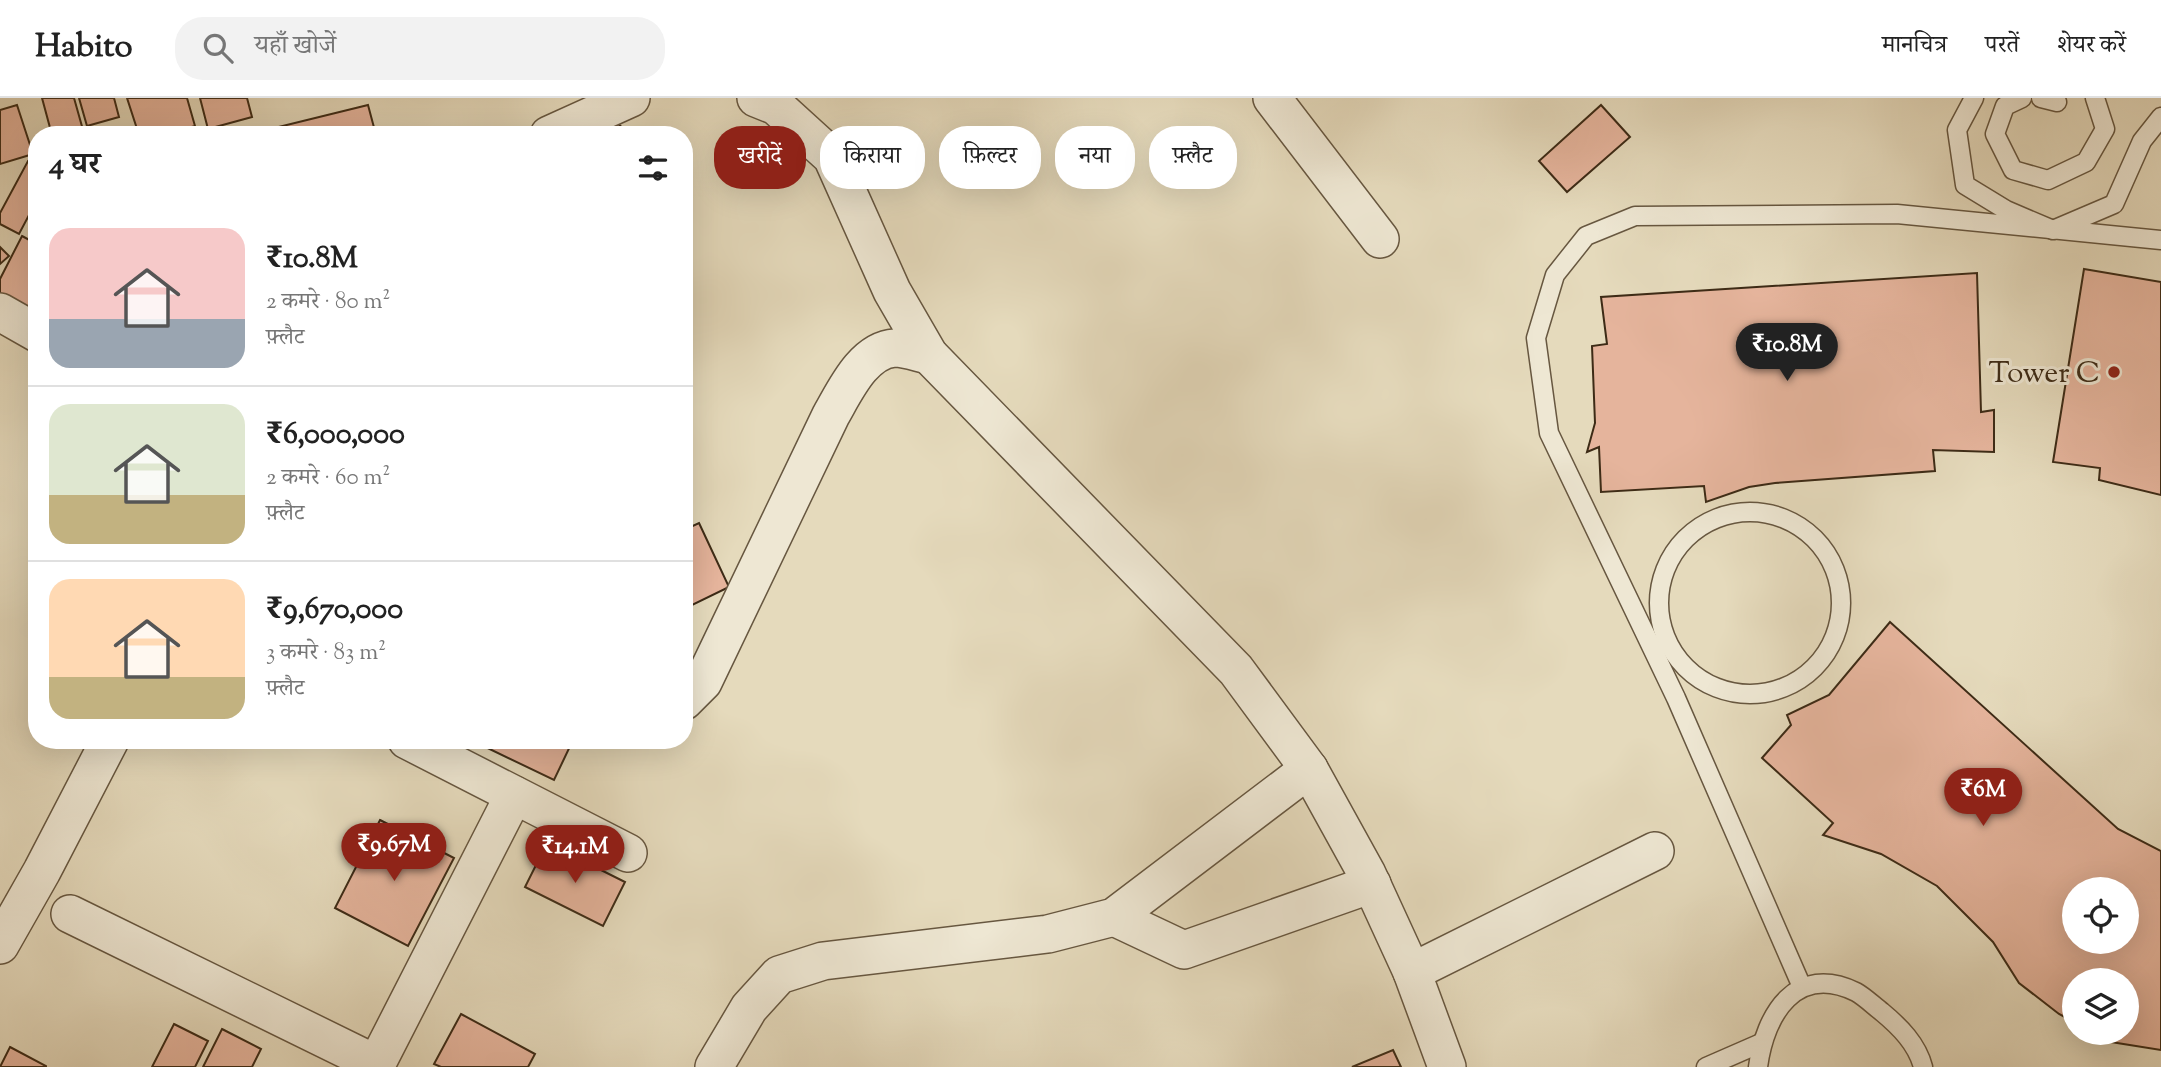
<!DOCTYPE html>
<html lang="hi">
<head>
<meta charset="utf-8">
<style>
	:root { --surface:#fff; --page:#f2f2f2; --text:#222; --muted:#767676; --line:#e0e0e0; --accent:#8f2418 }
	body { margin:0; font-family:"Sorts Mill Goudy","Noto Serif Devanagari",serif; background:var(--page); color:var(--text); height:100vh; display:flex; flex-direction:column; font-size:26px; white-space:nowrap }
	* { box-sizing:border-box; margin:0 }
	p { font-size:23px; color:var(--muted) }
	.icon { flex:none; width:38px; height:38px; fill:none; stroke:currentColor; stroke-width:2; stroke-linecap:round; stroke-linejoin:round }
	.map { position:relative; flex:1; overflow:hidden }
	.details { position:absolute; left:28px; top:28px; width:665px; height:623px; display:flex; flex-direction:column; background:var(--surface); border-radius:28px; box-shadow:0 7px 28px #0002 }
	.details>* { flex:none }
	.guide { position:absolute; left:714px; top:28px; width:665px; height:63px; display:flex; gap:14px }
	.tools { position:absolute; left:2062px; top:779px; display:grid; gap:14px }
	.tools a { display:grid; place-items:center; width:77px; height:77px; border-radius:50%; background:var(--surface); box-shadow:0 7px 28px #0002; font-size:35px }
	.price { position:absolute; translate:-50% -60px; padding:0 16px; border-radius:24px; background:var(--accent); color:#fff; font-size:23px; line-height:46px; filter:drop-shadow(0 2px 4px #0008) }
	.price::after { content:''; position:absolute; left:50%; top:42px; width:21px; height:16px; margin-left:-10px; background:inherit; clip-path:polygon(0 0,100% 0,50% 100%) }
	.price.on { background:#222; color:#fff }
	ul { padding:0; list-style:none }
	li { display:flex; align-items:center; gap:21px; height:175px; padding:0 21px }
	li+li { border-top:2px solid var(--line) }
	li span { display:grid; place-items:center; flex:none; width:196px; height:140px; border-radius:21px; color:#555 }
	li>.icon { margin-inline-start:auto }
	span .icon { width:84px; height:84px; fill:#fffc; stroke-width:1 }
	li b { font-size:30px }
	h2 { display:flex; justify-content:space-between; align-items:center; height:84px; padding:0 21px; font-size:30px }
	.chip { padding:0 24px; border-radius:28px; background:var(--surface); box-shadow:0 7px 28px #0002; font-size:24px; line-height:63px }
	.chip.on { background:var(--accent); color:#fff }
	header { display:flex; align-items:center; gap:42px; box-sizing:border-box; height:98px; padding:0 35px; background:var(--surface); border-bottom:2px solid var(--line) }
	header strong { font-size:33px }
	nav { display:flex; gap:38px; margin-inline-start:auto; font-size:24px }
	.search { width:490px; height:63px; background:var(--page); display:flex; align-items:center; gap:18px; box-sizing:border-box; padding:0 24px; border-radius:28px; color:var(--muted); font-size:26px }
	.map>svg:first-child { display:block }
</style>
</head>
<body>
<header>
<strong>Habito</strong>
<div class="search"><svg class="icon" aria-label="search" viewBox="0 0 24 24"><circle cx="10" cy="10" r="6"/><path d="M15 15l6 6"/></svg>यहाँ खोजें</div>
<nav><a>मानचित्र</a><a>परतें</a><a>शेयर करें</a></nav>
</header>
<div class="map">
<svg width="2161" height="969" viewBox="0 0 2161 969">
	<rect width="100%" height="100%" fill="#e5dabc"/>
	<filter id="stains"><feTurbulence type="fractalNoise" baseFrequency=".00286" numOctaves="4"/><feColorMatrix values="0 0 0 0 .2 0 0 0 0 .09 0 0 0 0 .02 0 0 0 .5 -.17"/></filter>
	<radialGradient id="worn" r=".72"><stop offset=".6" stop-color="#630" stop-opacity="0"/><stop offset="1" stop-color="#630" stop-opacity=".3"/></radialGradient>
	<g fill="#e5b49c" stroke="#3d2b16" stroke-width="2" fill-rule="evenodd">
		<polygon points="42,0 74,0 83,32 52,37"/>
		<polygon points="79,0 114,0 119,19 87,28"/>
		<polygon points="127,0 187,0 195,28 166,37 139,37"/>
		<polygon points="200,0 247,0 252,19 208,31"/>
		<polygon points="17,7 33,56 0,66 0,12"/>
		<polygon points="368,7 376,37 255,37 254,35"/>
		<polygon points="1601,7 1630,39 1567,94 1539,63"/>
		<polygon points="612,20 630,37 597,37"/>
		<polygon points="28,63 37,68 37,102 19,136 0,126 0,115"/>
		<polygon points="22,138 37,146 37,212 32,221 0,205 0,181"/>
		<polygon points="0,149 9,158 0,166"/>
		<polygon points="2084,171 2161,184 2161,397 2099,382 2100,370 2053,364"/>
		<polygon points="1977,175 1981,314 1994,312 1994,354 1933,352 1935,373 1775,385 1749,389 1706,404 1704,388 1601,394 1599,349 1587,354 1595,325 1592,248 1607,246 1601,199"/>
		<polygon points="699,425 729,489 686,510 684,432"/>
		<path d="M 1890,524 L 2118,731 L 2161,753 L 2161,952 L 2111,944 L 2093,934 L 2126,934 L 2126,882 L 2074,882 L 2074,924 L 2059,916 L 2019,885 L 1993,844 L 1937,788 L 1881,756 L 1823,737 L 1833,725 L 1762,660 L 1791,627 L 1787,617 L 1829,597 ZM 2074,791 L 2126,791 L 2126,844 L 2074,844 Z"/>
		<polygon points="471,642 573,642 554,682"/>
		<polygon points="380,722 454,760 408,848 335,810"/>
		<polygon points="547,745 625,784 603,828 525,789"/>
		<polygon points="461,916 535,956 528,969 441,969 434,966"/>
		<polygon points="174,926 208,943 195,969 152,969"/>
		<polygon points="222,931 261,951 252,969 203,969"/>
		<polygon points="10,949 46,968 46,969 0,969"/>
		<polygon points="1393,952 1401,969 1352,969"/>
	</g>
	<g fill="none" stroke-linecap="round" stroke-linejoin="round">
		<defs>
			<g id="lane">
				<polyline points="1974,0 1957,32 1965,87 2006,112 2053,132 2114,106 2142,43 2161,19"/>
				<polyline points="2022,0 2005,8 1995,36 2013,72 2048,82 2086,64 2105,31 2095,0"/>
				<polyline points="2041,0 2057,4"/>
				<circle cx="1750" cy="505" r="91"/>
				<polyline points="1802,889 1676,600 1549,335 1536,240 1555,177 1586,138 1635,118 1897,116 2161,142"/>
				<polyline points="1706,969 1761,945"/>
				<path d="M 1758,969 C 1765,916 1796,865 1856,894 C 1865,899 1874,908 1882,914 C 1900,929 1917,946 1923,969"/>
			</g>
			<g id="street">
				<polyline points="756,0 776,8 832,59 892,193 929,257 1236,572 1309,671 1367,776 1412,874"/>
				<polyline points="1272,0 1380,141"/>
				<polyline points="549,37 631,0"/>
				<polyline points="0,214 37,235"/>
				<path d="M 684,603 L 703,584 L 831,317 C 845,293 863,252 895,250 C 905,250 919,255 929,257"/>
				<polyline points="407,642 628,755"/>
				<polyline points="70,816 376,966"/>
				<polyline points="1114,819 1184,852 1372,786"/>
				<polyline points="0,847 42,773 110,642"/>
				<polyline points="375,969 514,697"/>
				<polyline points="714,969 749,910 779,877 823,863 1048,836 1114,819 1309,671"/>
				<polyline points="1447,969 1412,874 1655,753"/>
			</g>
		</defs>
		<use href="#lane" stroke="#675740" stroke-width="21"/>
		<use href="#street" stroke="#675740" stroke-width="40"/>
		<use href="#lane" stroke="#eee7d3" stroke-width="18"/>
		<use href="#street" stroke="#eee7d3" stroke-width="37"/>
	</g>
	<circle fill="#8f2418" stroke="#eee7d3" stroke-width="2.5" cx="2114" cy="274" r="7"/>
	<g text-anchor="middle" stroke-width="6" stroke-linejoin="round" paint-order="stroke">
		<g font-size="30" fill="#3d2b16" stroke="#eee7d3" text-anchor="end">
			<text x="2100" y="284">Tower C</text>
		</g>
	</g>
	<rect width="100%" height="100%" filter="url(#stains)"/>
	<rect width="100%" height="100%" fill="url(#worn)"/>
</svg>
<div class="tools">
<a><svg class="icon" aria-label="locate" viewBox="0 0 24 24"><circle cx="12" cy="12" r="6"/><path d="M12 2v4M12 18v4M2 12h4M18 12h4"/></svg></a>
<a><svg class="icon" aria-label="layers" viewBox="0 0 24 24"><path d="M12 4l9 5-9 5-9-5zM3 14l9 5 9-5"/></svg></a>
</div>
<b class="price on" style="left:1787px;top:285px">₹10.8M</b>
<b class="price" style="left:1983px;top:730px">₹6M</b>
<b class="price" style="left:394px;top:785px">₹9.67M</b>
<b class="price" style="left:575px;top:787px">₹14.1M</b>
<div class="guide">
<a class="chip on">खरीदें</a>
<a class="chip">किराया</a>
<a class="chip">फ़िल्टर</a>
<a class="chip">नया</a>
<a class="chip">फ़्लैट</a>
</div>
<section class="details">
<h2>4 घर<svg class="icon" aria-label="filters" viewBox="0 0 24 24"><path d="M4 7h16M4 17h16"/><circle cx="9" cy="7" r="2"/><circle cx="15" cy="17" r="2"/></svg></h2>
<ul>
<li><span style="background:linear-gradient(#f6c9c9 65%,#9aa5b1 0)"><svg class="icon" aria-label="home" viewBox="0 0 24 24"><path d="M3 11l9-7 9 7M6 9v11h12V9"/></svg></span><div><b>₹10.8M</b><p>2 कमरे · 80 m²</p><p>फ़्लैट</p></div></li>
<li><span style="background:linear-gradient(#dfe7d0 65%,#c2b280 0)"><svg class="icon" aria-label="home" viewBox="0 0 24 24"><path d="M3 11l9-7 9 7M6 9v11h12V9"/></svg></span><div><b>₹6,000,000</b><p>2 कमरे · 60 m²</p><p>फ़्लैट</p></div></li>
<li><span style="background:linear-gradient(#ffd9b3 70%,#c2b280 0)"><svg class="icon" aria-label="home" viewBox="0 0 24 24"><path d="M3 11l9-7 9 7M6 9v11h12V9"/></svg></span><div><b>₹9,670,000</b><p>3 कमरे · 83 m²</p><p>फ़्लैट</p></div></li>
</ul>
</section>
</div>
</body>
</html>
